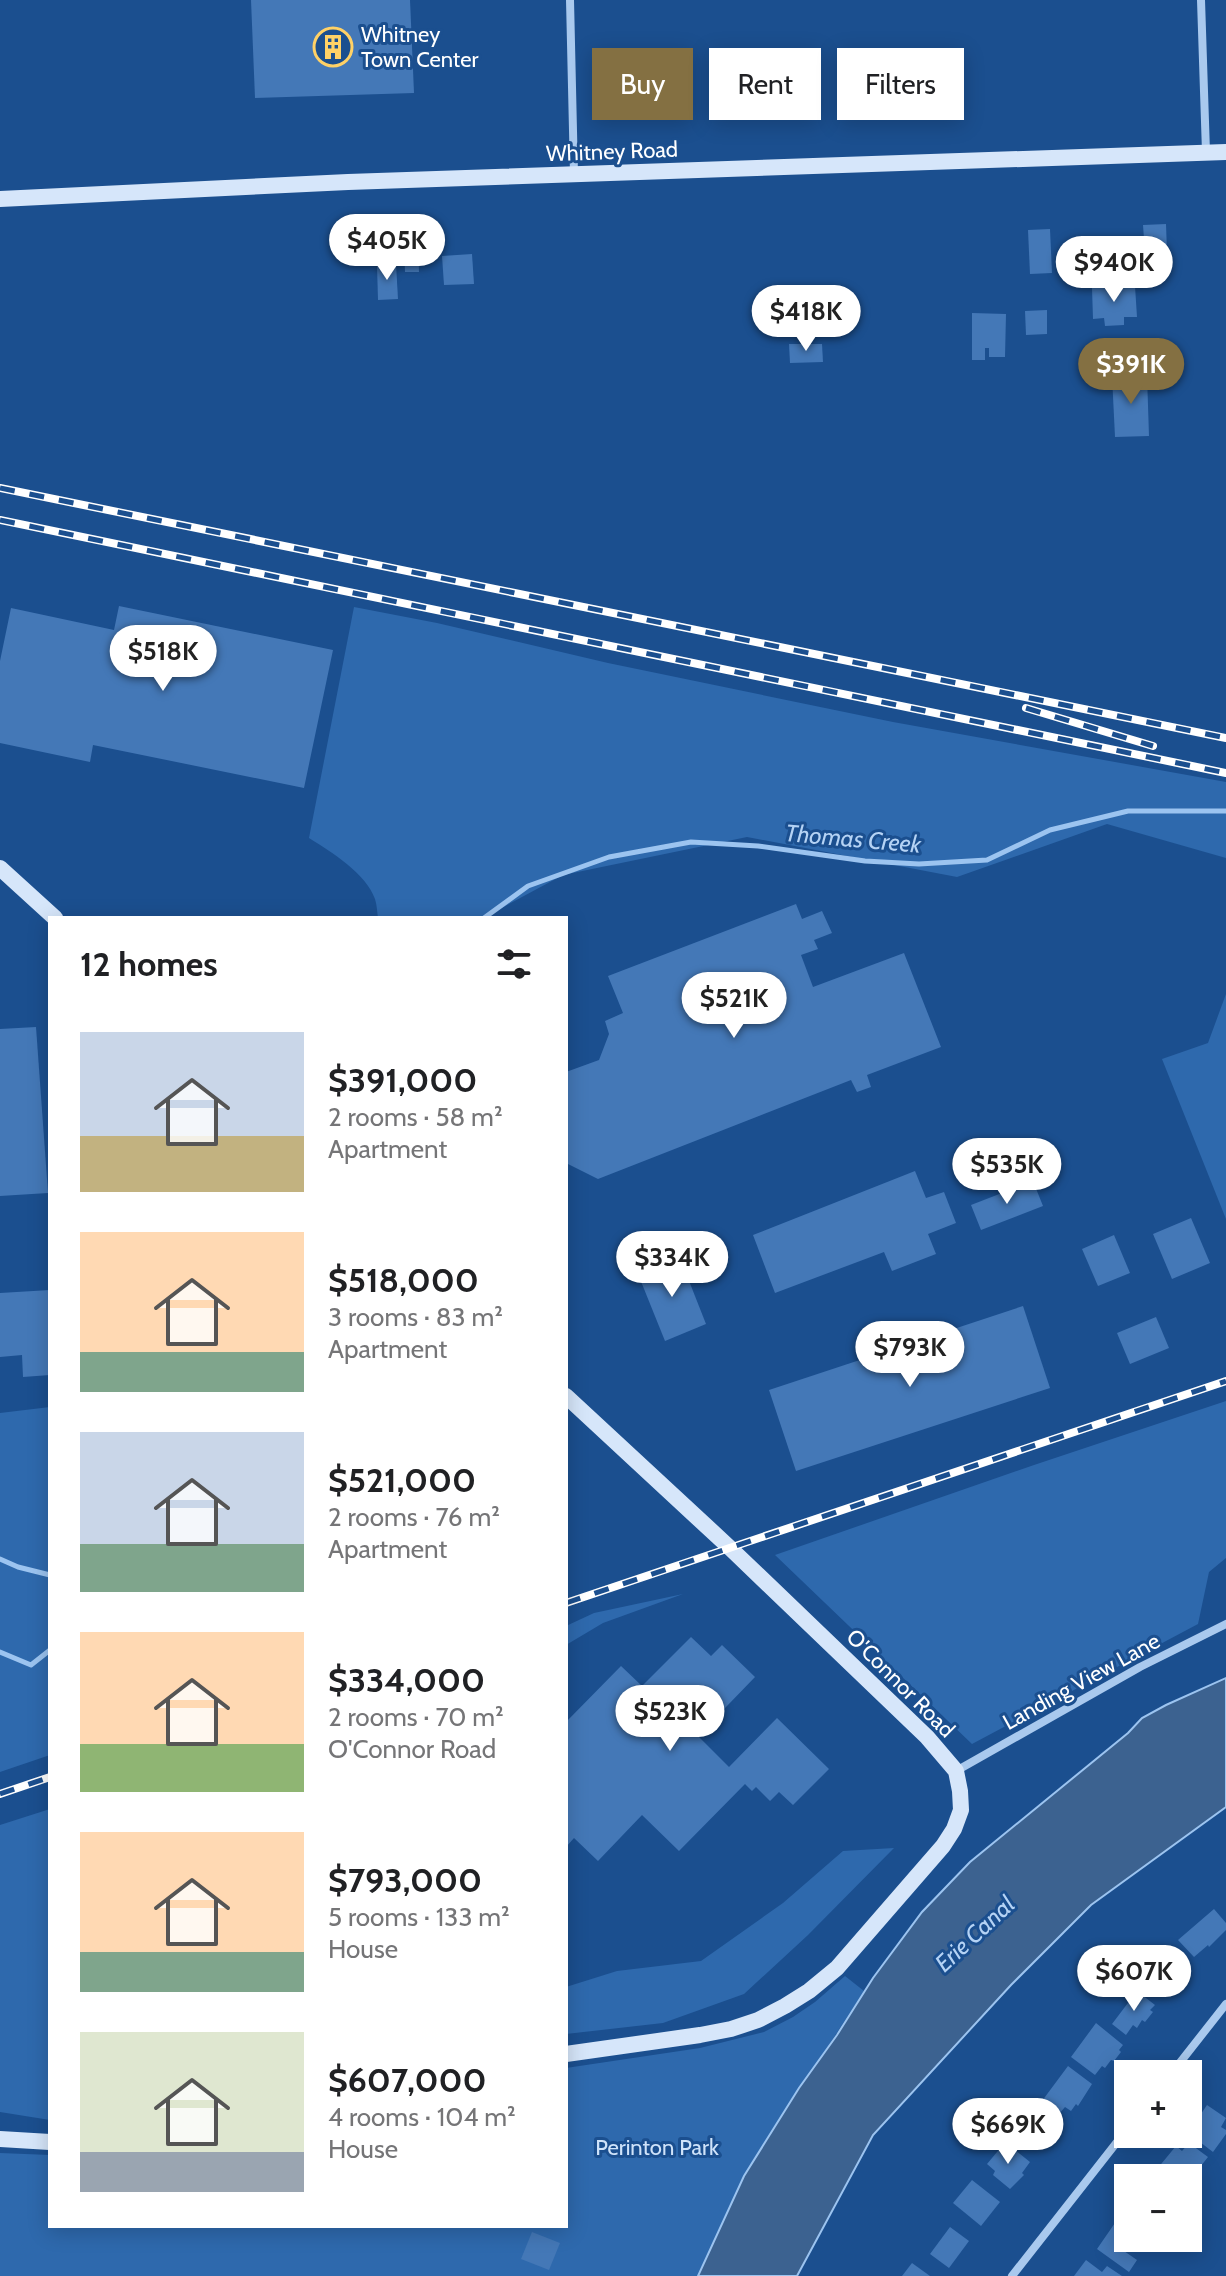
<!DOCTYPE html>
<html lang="en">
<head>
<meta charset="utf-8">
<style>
	:root { --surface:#fff; --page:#f6f6f6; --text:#202124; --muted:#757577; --accent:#847042 }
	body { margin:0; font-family:Cabin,sans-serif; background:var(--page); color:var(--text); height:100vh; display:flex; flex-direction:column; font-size:30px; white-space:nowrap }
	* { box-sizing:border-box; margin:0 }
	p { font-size:26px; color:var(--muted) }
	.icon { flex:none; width:44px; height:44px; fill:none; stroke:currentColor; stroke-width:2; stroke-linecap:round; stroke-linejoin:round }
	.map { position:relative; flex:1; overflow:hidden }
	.side { position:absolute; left:48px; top:916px; width:520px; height:1312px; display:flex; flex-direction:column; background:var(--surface); border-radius:0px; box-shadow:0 4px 20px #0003 }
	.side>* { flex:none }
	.banner { position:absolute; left:592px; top:48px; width:514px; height:72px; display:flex; gap:16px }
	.controls { position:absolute; left:1114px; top:2060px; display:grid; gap:16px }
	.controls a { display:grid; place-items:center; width:88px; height:88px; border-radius:0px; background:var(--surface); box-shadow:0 4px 20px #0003; font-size:40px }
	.price { position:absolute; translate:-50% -68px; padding:0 18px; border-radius:28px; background:#fff; color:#222; font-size:26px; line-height:52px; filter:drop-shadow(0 2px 4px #0008) }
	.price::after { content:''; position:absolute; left:50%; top:48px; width:24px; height:18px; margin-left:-12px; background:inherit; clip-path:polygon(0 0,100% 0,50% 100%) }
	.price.selected { background:var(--accent); color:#fff }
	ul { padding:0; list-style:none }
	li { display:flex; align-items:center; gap:24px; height:200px; padding:0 32px }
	li span { display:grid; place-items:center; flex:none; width:224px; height:160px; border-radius:0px; color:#555 }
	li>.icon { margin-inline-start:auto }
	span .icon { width:96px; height:96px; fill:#fffc; stroke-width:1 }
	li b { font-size:34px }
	h2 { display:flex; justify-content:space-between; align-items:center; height:96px; padding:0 32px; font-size:34px }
	.chip { padding:0 28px; border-radius:0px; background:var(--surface); box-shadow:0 4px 20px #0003; font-size:28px; line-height:72px }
	.chip.selected { background:var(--accent); color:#fff }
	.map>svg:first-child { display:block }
</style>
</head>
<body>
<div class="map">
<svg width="1226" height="2276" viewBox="0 0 1226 2276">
	<rect width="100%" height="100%" fill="#1b4f8f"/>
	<g fill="#2e69ad">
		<path d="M 354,607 L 437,623 L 608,663 L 893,722 L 1226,782 L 1226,858 L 1107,824 L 957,877 L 747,837 L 563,875 L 483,918 L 378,918 C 377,912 377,905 375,899 C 366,873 331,852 309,838 Z"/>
		<polygon points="1226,994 1226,1219 1162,1059 1208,1043"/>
		<polygon points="1226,1401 1226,1558 1209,1572 1198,1624 972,1744 775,1555 1034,1465"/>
		<polygon points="50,1407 50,1755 0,1772 0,1413"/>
		<polygon points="683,1594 603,1623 566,1645 566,1626 594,1613"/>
		<polygon points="50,1809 50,2120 0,2112 0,1825"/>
		<polygon points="894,1848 808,1935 744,1994 663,2023 566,2034 566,1987 617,1971 701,1961 783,1903 843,1851"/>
		<polygon points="845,1976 864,1991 744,2176 698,2276 0,2276 0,2153 50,2155 50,2226 566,2226 566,2068 700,2048 764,2032 793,2017 815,2002"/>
	</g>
	<polygon fill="#3c6290" stroke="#9cc4f0" stroke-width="2" points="1226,1678 1226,1807 1091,1905 1011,1985 873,2135 797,2276 698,2276 744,2176 799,2088 837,2035 873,1978 922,1912 970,1862 1128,1733 1142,1718 1166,1705"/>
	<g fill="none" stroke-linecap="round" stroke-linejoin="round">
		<g stroke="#9cc4f0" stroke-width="5">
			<polyline points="484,918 528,886 609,857 691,842 758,846 865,861 919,864 987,860 1050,830 1128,811 1226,811"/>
			<polyline points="0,1559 18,1567 50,1575"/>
			<polyline points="0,1652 31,1665 50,1650"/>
		</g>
	</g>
	<g fill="#4478b7">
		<polygon points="251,0 410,0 414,93 255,98"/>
		<polygon points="1166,224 1167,252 1164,252 1164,260 1150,261 1149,253 1145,253 1143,225"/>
		<rect x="380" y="228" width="7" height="29"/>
		<polygon points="1050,229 1052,273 1030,274 1028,230"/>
		<polygon points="404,242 418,242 419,272 405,272"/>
		<polygon points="472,254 474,284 444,285 442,256"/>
		<polygon points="396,264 398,299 378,300 377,265"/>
		<polygon points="1135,286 1137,317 1124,317 1124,325 1105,326 1104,318 1093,319 1092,288"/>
		<polygon points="1047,310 1047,334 1026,335 1025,311"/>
		<polygon points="972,313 1006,314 1005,357 989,357 989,348 985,348 985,360 972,360"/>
		<polygon points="789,344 822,344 823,362 790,363"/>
		<polygon points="1147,375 1149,436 1115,437 1112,376"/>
		<polygon points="119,606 333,650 304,788 93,745 90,762 0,743 0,661 11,608 114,630"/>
		<polygon points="796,904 802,919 822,911 832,933 814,940 818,949 801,955 813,987 904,953 941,1047 867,1075 871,1087 857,1092 851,1080 598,1179 566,1163 566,1072 599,1060 609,1034 605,1021 623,1013 608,976"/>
		<polygon points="36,1027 48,1193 0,1196 0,1029"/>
		<polygon points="915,1171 926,1198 944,1192 956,1223 928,1234 936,1254 892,1271 884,1252 775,1293 753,1235"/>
		<polygon points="1033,1181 1043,1206 981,1230 971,1205"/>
		<polygon points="1191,1218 1210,1263 1172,1279 1153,1234"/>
		<polygon points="1114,1235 1130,1273 1098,1286 1082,1249"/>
		<polygon points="680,1258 706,1324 665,1341 638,1274"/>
		<polygon points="50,1290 50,1375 23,1377 22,1355 0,1357 0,1293"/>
		<polygon points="1023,1306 1050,1388 796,1471 769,1390"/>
		<polygon points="1156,1317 1169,1348 1130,1364 1117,1333"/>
		<polygon points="691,1637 711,1656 722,1645 755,1677 698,1736 729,1767 777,1718 829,1769 793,1805 779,1792 770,1801 756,1787 752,1791 745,1784 679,1851 642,1815 598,1861 574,1838 566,1847 566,1722 621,1666 642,1686"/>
		<polygon points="1214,1909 1226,1923 1226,1930 1209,1947 1208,1945 1194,1957 1178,1940"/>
		<polygon points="1158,1950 1165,1955 1167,1953 1185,1965 1161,1997 1141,1983 1151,1970 1145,1965"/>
		<polygon points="1137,1991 1155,2005 1150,2010 1153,2012 1145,2022 1142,2020 1137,2028 1133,2025 1126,2035 1112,2024"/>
		<polygon points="1096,2023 1123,2045 1119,2050 1121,2052 1114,2061 1111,2060 1105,2068 1102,2066 1095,2075 1071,2057"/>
		<polygon points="1068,2066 1092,2084 1078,2106 1076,2104 1071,2111 1065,2107 1059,2114 1042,2101"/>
		<polygon points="1207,2105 1226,2118 1221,2127 1226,2130 1226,2134 1213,2152 1188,2133"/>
		<polygon points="1044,2110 1062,2123 1052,2140 1050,2138 1043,2146 1026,2133"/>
		<polygon points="1189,2143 1208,2157 1188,2182 1188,2178 1168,2178 1157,2169 1176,2146 1182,2151"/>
		<polygon points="1002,2146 1011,2153 1014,2149 1030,2162 1022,2173 1024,2175 1010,2189 993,2175 995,2171 987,2164"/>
		<polygon points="972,2180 1000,2202 981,2226 953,2203"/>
		<polygon points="1117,2220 1128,2228 1128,2238 1156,2239 1148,2249 1133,2239 1124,2251 1137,2260 1129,2272 1097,2249"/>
		<polygon points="950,2227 969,2241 949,2268 930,2254"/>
		<polygon points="532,2232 560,2243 549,2270 521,2259"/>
		<polygon points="1086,2260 1102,2272 1107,2266 1122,2276 1074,2276"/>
		<polygon points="912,2263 930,2276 902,2276"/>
	</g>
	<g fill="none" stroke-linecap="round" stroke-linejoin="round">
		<g stroke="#a9c9ee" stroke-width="8">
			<polyline points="570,0 574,174"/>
			<polyline points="1201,0 1206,152"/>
			<polyline points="956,1771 1140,1667 1226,1624"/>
			<polyline points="1171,2074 1226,2004"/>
			<polyline points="1012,2276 1128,2128"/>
		</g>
		<g stroke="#d6e6fa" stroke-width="16">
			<polyline points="0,199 348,182 1226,152"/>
			<polyline points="0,868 55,918"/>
			<polyline points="566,1396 730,1548 927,1737 956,1771 960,1791 961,1810 954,1829 943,1846 837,1968 809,1991 785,2006 758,2020 731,2029 700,2035 566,2054"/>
			<polyline points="0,2139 50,2142"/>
		</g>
		<defs>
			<g id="rail">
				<polyline points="0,488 1226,738"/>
				<polyline points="0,520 1226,773"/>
				<polyline points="1026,708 1153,746"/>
				<polyline points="566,1603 1226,1381"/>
				<polyline points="0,1794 50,1777"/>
			</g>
		</defs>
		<use href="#rail" stroke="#fff" stroke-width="8"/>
		<use href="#rail" stroke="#1b4f8f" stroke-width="5" stroke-dasharray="15" stroke-linecap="butt"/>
	</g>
	<defs>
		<symbol id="building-ring" viewBox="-11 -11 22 22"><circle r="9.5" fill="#1b4f8f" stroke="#ffd166" stroke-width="1.5"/><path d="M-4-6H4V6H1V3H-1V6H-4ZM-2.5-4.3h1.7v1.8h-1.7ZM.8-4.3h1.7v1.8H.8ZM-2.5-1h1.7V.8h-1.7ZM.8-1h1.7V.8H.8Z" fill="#ffd166"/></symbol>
	</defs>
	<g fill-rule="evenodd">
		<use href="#building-ring" x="311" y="25" width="44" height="44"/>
	</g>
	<g text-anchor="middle" stroke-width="6" stroke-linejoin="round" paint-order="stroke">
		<g font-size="22" fill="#fff" stroke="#1b4f8f" text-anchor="start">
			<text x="361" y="42">Whitney<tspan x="361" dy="25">Town Center</tspan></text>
		</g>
		<g font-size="22" fill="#fff" stroke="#1b4f8f">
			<text transform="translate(612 151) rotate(-2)" y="8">Whitney Road</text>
			<text transform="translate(1081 1681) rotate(-29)" y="8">Landing View Lane</text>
			<text transform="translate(901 1683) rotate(45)" y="8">O'Connor Road</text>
		</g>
		<g font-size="22" fill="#cfe3fa" stroke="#1b4f8f">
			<text x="657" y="2155">Perinton Park</text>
		</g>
		<g font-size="24" font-style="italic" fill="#b5d3f5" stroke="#1b4f8f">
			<text transform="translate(853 839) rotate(5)" y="8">Thomas Creek</text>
			<text transform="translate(975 1934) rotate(-43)" y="8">Erie Canal</text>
		</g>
	</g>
</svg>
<div class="controls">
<a>+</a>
<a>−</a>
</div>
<b class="price" style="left:387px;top:282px">$405K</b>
<b class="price" style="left:1114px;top:304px">$940K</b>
<b class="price" style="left:806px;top:353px">$418K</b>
<b class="price selected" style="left:1131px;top:406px">$391K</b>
<b class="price" style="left:163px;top:693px">$518K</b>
<b class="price" style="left:734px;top:1040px">$521K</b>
<b class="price" style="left:1007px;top:1206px">$535K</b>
<b class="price" style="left:672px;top:1299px">$334K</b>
<b class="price" style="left:910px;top:1389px">$793K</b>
<b class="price" style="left:670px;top:1753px">$523K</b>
<b class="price" style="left:1134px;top:2013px">$607K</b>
<b class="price" style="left:1008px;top:2166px">$669K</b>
<div class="banner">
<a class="chip selected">Buy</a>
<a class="chip">Rent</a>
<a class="chip">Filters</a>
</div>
<section class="side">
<h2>12 homes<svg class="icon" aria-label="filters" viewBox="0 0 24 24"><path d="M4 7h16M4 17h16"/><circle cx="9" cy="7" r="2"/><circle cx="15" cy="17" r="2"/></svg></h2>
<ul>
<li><span style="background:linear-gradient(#c9d6e8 65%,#c2b280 0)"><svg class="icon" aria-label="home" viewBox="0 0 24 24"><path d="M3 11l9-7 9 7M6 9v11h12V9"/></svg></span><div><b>$391,000</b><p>2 rooms · 58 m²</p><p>Apartment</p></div></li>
<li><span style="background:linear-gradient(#ffd9b3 75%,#7fa58c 0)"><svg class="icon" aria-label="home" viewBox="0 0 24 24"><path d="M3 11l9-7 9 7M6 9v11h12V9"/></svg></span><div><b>$518,000</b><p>3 rooms · 83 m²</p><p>Apartment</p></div></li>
<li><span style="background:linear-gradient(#c9d6e8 70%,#7fa58c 0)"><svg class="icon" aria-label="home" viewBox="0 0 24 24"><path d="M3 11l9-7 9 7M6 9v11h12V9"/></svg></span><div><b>$521,000</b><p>2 rooms · 76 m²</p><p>Apartment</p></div></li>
<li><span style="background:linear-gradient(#ffd9b3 70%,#8fb573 0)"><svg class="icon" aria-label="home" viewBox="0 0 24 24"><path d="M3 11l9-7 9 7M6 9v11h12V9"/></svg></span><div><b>$334,000</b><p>2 rooms · 70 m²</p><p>O'Connor Road</p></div></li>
<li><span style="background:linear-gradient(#ffd9b3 75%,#7fa58c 0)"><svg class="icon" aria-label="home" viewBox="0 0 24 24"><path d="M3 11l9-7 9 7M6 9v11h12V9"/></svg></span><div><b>$793,000</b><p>5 rooms · 133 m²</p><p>House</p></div></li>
<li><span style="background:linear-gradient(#dfe7d0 75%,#9aa5b1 0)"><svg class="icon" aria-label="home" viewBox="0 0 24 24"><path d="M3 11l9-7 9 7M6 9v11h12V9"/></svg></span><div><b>$607,000</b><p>4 rooms · 104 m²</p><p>House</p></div></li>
</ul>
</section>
</div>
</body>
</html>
